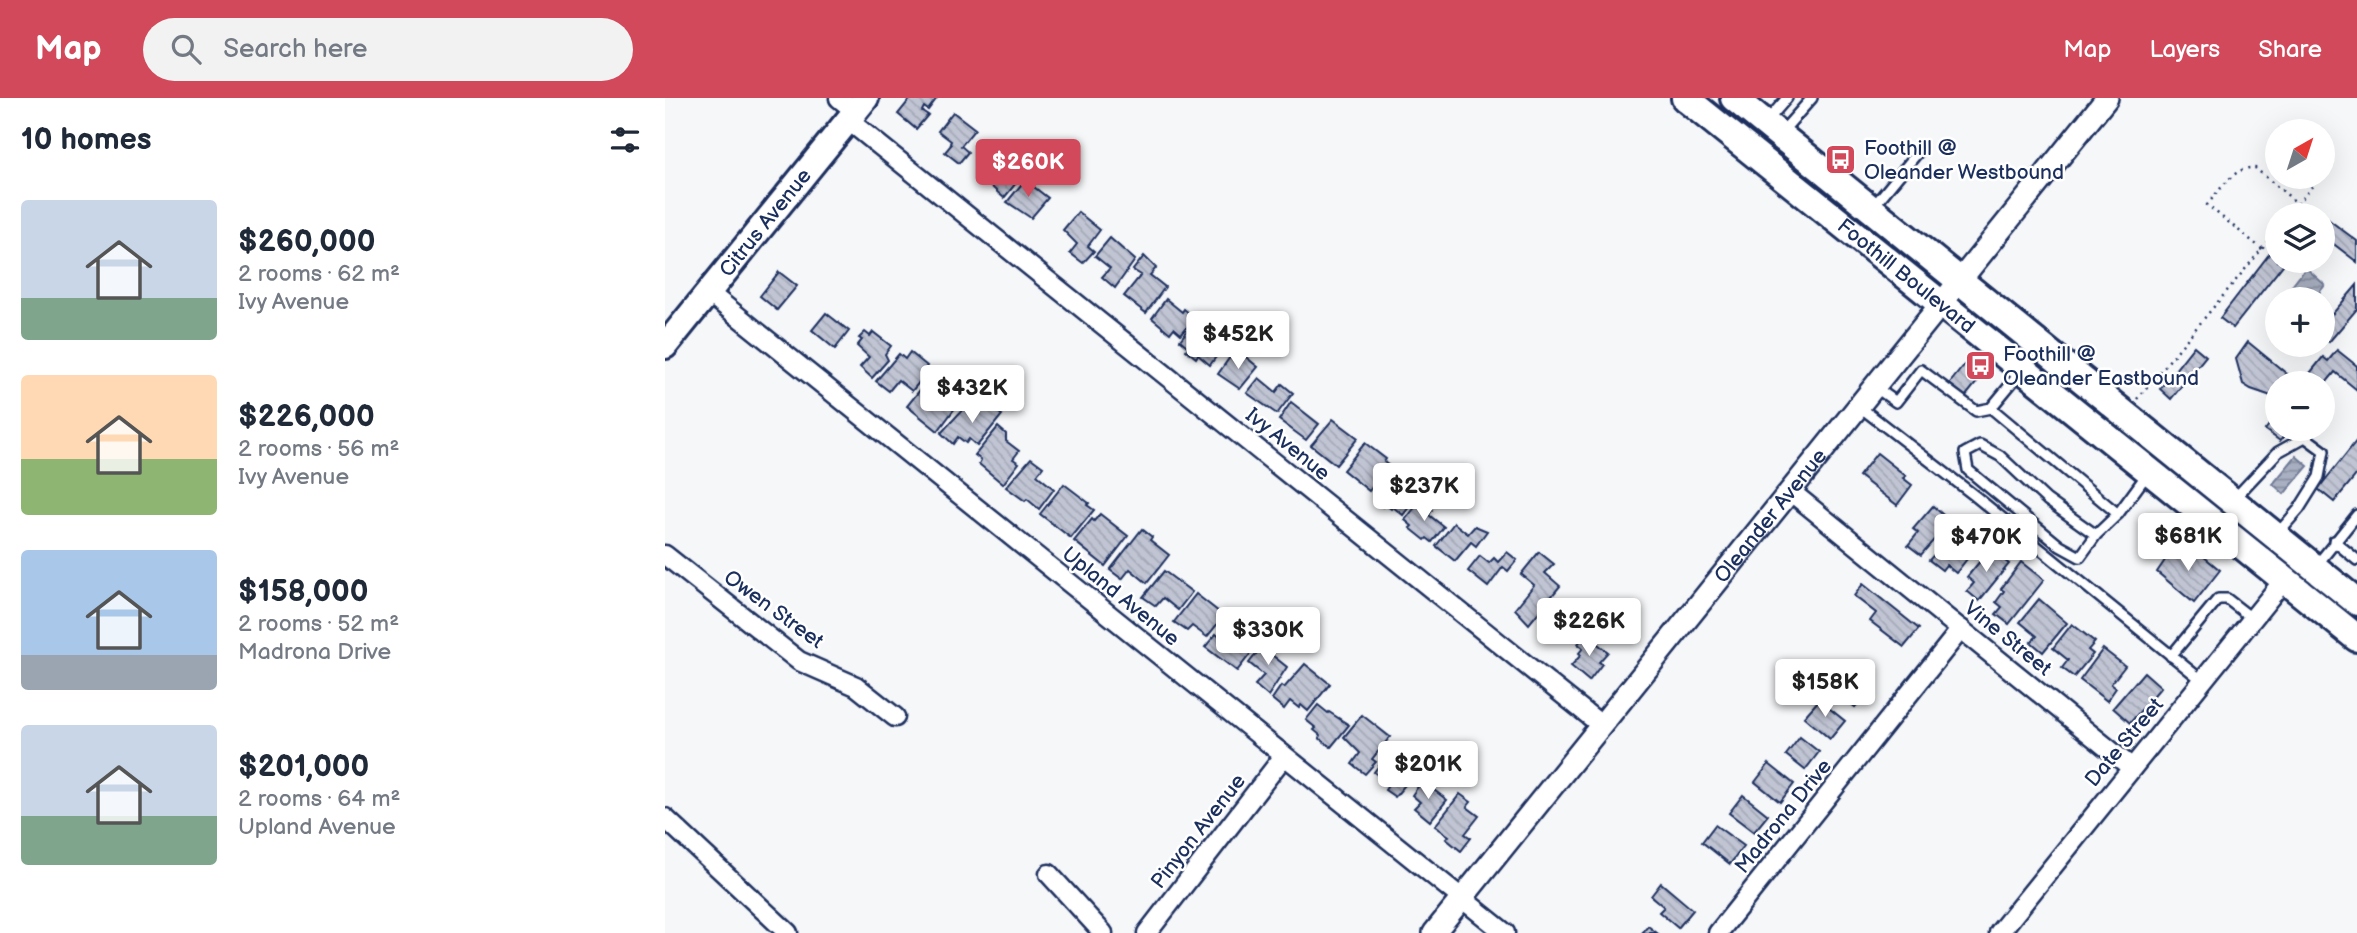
<!DOCTYPE html>
<html lang="en">
<head>
<meta charset="utf-8">
<style>
	:root { --surface:#fff; --page:#f2f2f3; --text:#1f2937; --muted:#747a83; --accent:#d1495b }
	body { margin:0; font-family:"Balsamiq Sans",sans-serif; background:var(--page); color:var(--text); height:100vh; display:flex; flex-direction:column; font-size:26px; white-space:nowrap }
	* { box-sizing:border-box; margin:0 }
	p { font-size:23px; color:var(--muted) }
	.icon { flex:none; width:38px; height:38px; fill:none; stroke:currentColor; stroke-width:2; stroke-linecap:round; stroke-linejoin:round }
	.map { position:relative; flex:1; overflow:hidden }
	.side { display:flex; flex-direction:column; background:var(--surface); width:665px }
	.side>* { flex:none }
	.needle { width:46px; rotate:39deg }
	.buttons { position:absolute; left:1600px; top:21px; display:grid; gap:14px }
	.buttons a { display:grid; place-items:center; width:70px; height:70px; border-radius:50%; background:var(--surface); box-shadow:0 7px 28px #0002; font-size:35px }
	.price { position:absolute; translate:-50% -60px; padding:0 16px; border-radius:7px; background:#fff; color:#222; font-size:23px; line-height:46px; filter:drop-shadow(0 2px 4px #0008) }
	.price::after { content:''; position:absolute; left:50%; top:42px; width:21px; height:16px; margin-left:-10px; background:inherit; clip-path:polygon(0 0,100% 0,50% 100%) }
	.price.active { background:var(--accent); color:#fff }
	ul { padding:0; list-style:none }
	li { display:flex; align-items:center; gap:21px; height:175px; padding:0 21px }
	li span { display:grid; place-items:center; flex:none; width:196px; height:140px; border-radius:7px; color:#555 }
	li>.icon { margin-inline-start:auto }
	span .icon { width:84px; height:84px; fill:#fffc; stroke-width:1 }
	li b { font-size:30px }
	h2 { display:flex; justify-content:space-between; align-items:center; height:84px; padding:0 21px; font-size:30px }
	header { display:flex; align-items:center; gap:42px; box-sizing:border-box; height:98px; padding:0 35px; background:var(--accent); color:#fff }
	header strong { font-size:33px }
	nav { display:flex; gap:38px; margin-inline-start:auto; font-size:24px }
	.search { width:490px; height:63px; background:var(--page); display:flex; align-items:center; gap:18px; box-sizing:border-box; padding:0 24px; border-radius:38px; color:var(--muted); font-size:26px }
	main { display:flex; flex:1; min-height:0 }
	.map>svg:first-child { display:block }
</style>
</head>
<body>
<header>
<strong>Map</strong>
<div class="search"><svg class="icon" aria-label="search" viewBox="0 0 24 24"><circle cx="10" cy="10" r="6"/><path d="M15 15l6 6"/></svg>Search here</div>
<nav><a>Map</a><a>Layers</a><a>Share</a></nav>
</header>
<main>
<section class="side">
<h2>10 homes<svg class="icon" aria-label="filters" viewBox="0 0 24 24"><path d="M4 7h16M4 17h16"/><circle cx="9" cy="7" r="2"/><circle cx="15" cy="17" r="2"/></svg></h2>
<ul>
<li><span style="background:linear-gradient(#c9d6e8 70%,#7fa58c 0)"><svg class="icon" aria-label="home" viewBox="0 0 24 24"><path d="M3 11l9-7 9 7M6 9v11h12V9"/></svg></span><div><b>$260,000</b><p>2 rooms · 62 m²</p><p>Ivy Avenue</p></div></li>
<li><span style="background:linear-gradient(#ffd9b3 60%,#8fb573 0)"><svg class="icon" aria-label="home" viewBox="0 0 24 24"><path d="M3 11l9-7 9 7M6 9v11h12V9"/></svg></span><div><b>$226,000</b><p>2 rooms · 56 m²</p><p>Ivy Avenue</p></div></li>
<li><span style="background:linear-gradient(#a9c7e8 75%,#9aa5b1 0)"><svg class="icon" aria-label="home" viewBox="0 0 24 24"><path d="M3 11l9-7 9 7M6 9v11h12V9"/></svg></span><div><b>$158,000</b><p>2 rooms · 52 m²</p><p>Madrona Drive</p></div></li>
<li><span style="background:linear-gradient(#c9d6e8 65%,#7fa58c 0)"><svg class="icon" aria-label="home" viewBox="0 0 24 24"><path d="M3 11l9-7 9 7M6 9v11h12V9"/></svg></span><div><b>$201,000</b><p>2 rooms · 64 m²</p><p>Upland Avenue</p></div></li>
</ul>
</section>
<div class="map">
<svg width="1692" height="835" viewBox="0 0 1692 835">
	<defs>
		<pattern id="water-rules" width="6" height="5" patternUnits="userSpaceOnUse" patternTransform="scale(1.75)"><rect width="6" height="5" fill="#a9b0c1"/><path d="M0 2.5h6" fill="none" stroke="#8990a0"/></pattern>
		<pattern id="building-back-hatch" width="6" height="6" patternUnits="userSpaceOnUse" patternTransform="scale(1.75)"><rect width="6" height="6" fill="#c0c4d3"/><path d="M-1 5l2 2M0 0l6 6M5-1l2 2" fill="none" stroke="#a4a9b8"/></pattern>
	</defs>
	<rect width="100%" height="100%" fill="#f6f7f9"/>
	<filter id="ink" filterUnits="userSpaceOnUse"><feTurbulence type="fractalNoise" baseFrequency=".0143" numOctaves="2"/><feDisplacementMap in="SourceGraphic" scale="14" xChannelSelector="R" yChannelSelector="G"/><feConvolveMatrix kernelMatrix="1 2 1 2 8 2 1 2 1" color-interpolation-filters="sRGB"/></filter>
	<g filter="url(#ink)">
		<g fill="url(#water-rules)" stroke="#707c99" stroke-width="2">
			<polygon points="1641,170 1660,187 1649,201 1617,201"/>
			<polygon points="1631,358 1643,368 1619,396 1608,386"/>
		</g>
		<g fill="url(#building-back-hatch)" stroke="#1b2f5e" stroke-width="2">
			<polygon points="246,0 272,0 263,12 259,9 257,13 263,17 251,31 233,16"/>
			<polygon points="288,14 310,31 296,48 303,54 294,65 280,54 286,47 285,45 286,43 273,33"/>
			<polygon points="334,62 356,79 339,100 318,81"/>
			<polygon points="360,82 383,100 366,120 342,104"/>
			<polygon points="413,114 435,132 423,148 429,153 418,165 405,155 412,146 398,132"/>
			<polygon points="1656,116 1692,143 1692,164 1657,137"/>
			<polygon points="445,140 470,162 450,190 437,179 445,170 430,158"/>
			<polygon points="1612,146 1612,163 1621,163 1568,230 1555,220"/>
			<polygon points="479,158 491,170 485,177 500,189 481,215 459,198 476,177 468,172"/>
			<polygon points="114,174 132,188 112,212 95,198"/>
			<polygon points="1692,187 1692,211 1664,244 1657,238 1657,228"/>
			<polygon points="501,201 517,214 519,211 530,220 516,236 509,230 505,235 487,220"/>
			<polygon points="161,215 184,233 170,251 147,232"/>
			<polygon points="526,228 556,252 545,267 533,257 531,260 521,252 523,249 515,242"/>
			<polygon points="200,234 205,238 208,234 226,248 220,256 223,262 207,280 195,269 204,259 192,248 197,242 194,240"/>
			<polygon points="1583,244 1632,284 1612,285 1612,300 1586,291 1578,286 1571,261"/>
			<polygon points="1529,248 1541,258 1506,301 1495,291"/>
			<polygon points="1672,252 1692,268 1692,292 1670,274 1657,290 1657,285 1637,285 1658,259 1663,263"/>
			<polygon points="245,254 262,268 257,275 260,277 247,293 233,282 224,293 211,283 234,256 240,261"/>
			<polygon points="576,255 593,269 575,291 553,276 565,259 570,263"/>
			<polygon points="1300,266 1317,278 1300,299 1284,286"/>
			<polygon points="594,280 611,294 617,286 628,295 612,316 582,295"/>
			<polygon points="259,287 269,295 273,291 293,306 273,333 242,308"/>
			<polygon points="626,304 654,326 641,342 614,322"/>
			<polygon points="320,305 337,317 312,348 304,341 301,345 293,339 288,346 276,335 300,309 310,317"/>
			<polygon points="1612,317 1612,331 1625,331 1615,343 1600,332"/>
			<polygon points="668,321 693,340 671,367 646,347"/>
			<polygon points="333,329 341,336 341,343 354,353 348,361 354,365 338,386 314,366 316,362 310,357"/>
			<polygon points="1692,342 1692,376 1669,404 1653,391"/>
			<polygon points="700,345 721,361 719,364 724,368 704,393 678,372"/>
			<polygon points="1212,355 1241,378 1238,380 1247,387 1232,407 1194,378"/>
			<polygon points="366,360 378,369 372,377 389,391 374,411 362,401 360,403 341,389"/>
			<polygon points="737,374 752,386 745,395 751,400 738,417 728,409 726,411 720,406 718,409 713,405 715,402 708,396 720,383 726,388"/>
			<polygon points="399,386 424,405 422,407 429,412 406,440 375,416"/>
			<polygon points="755,403 767,412 764,417 779,429 767,444 762,440 760,442 745,430 747,428 740,422"/>
			<polygon points="1268,408 1285,423 1256,457 1243,447 1253,435 1248,431"/>
			<polygon points="435,416 463,438 440,468 409,443 427,421 429,423"/>
			<polygon points="789,425 803,436 810,428 822,433 811,448 806,444 790,463 771,448"/>
			<polygon points="1301,430 1316,443 1291,475 1281,467 1277,472 1264,462 1274,451 1281,456"/>
			<polygon points="477,431 487,439 485,442 504,457 482,485 465,471 457,481 445,472"/>
			<polygon points="1509,449 1525,459 1532,453 1555,472 1529,505 1492,474"/>
			<polygon points="1325,451 1344,466 1314,503 1302,493 1309,485 1302,479"/>
			<polygon points="842,454 852,462 843,473 838,469 823,489 803,473 815,458 824,465 829,460 833,464"/>
			<polygon points="874,454 889,466 880,475 895,488 864,526 850,511 869,487 856,476"/>
			<polygon points="1356,464 1379,482 1344,526 1331,516 1337,509 1331,504 1339,493 1336,491"/>
			<polygon points="499,473 527,494 513,512 498,500 491,508 478,499"/>
			<polygon points="1198,486 1254,531 1239,549 1205,523 1211,515 1189,498"/>
			<polygon points="531,496 559,518 542,539 527,528 522,533 509,524"/>
			<polygon points="1374,501 1402,525 1378,554 1366,544 1372,538 1355,524"/>
			<polygon points="572,526 580,532 575,539 589,551 572,573 540,549 551,536 557,541"/>
			<polygon points="1407,526 1430,544 1423,552 1428,556 1409,579 1397,570 1403,562 1388,550"/>
			<polygon points="920,536 943,554 934,564 937,566 924,583 906,568 916,557 914,555 918,550 913,546"/>
			<polygon points="603,541 613,549 607,557 622,569 603,598 590,587 599,577 584,565"/>
			<polygon points="1438,551 1460,568 1446,586 1451,590 1442,603 1415,582"/>
			<polygon points="640,566 665,586 643,613 636,607 634,610 625,603 619,611 607,601 616,588 619,590"/>
			<polygon points="1182,574 1205,592 1190,609 1168,591"/>
			<polygon points="1479,574 1496,589 1465,625 1448,610"/>
			<polygon points="1154,602 1180,623 1165,641 1139,619"/>
			<polygon points="653,607 663,615 664,614 684,627 666,649 654,640 655,637 649,632 651,630 641,622"/>
			<polygon points="697,617 725,639 707,661 711,664 700,676 687,666 695,655 679,639"/>
			<polygon points="1135,639 1154,654 1140,672 1121,657"/>
			<polygon points="726,652 745,667 733,682 740,687 730,699 720,692 724,686 709,674"/>
			<polygon points="1104,666 1129,686 1115,704 1090,684"/>
			<polygon points="757,683 782,702 765,723 749,710 755,704 747,697"/>
			<polygon points="795,696 806,704 802,709 814,718 800,736 806,740 796,753 781,741 784,738 770,728"/>
			<polygon points="1078,697 1103,717 1089,734 1064,715"/>
			<polygon points="1050,727 1079,748 1065,766 1037,744"/>
			<polygon points="996,785 1028,812 1013,830 994,814 999,809 986,798"/>
			<polygon points="983,828 992,835 977,835"/>
		</g>
		<g fill="none" stroke-linecap="round" stroke-linejoin="round">
			<defs>
				<g id="service">
					<polyline points="1102,23 1122,0"/>
					<polyline points="1115,36 1147,0"/>
					<polyline points="1207,110 1254,53"/>
					<polyline points="1210,289 1231,304 1256,272 1311,313 1326,310 1355,275"/>
					<polyline points="1195,309 1310,398 1539,584"/>
					<polyline points="1326,310 1453,416 1483,375"/>
					<polyline points="1568,402 1613,354 1640,339 1659,353 1654,379 1634,411 1613,435"/>
					<polyline points="1431,437 1382,402 1335,358 1315,347 1300,355 1303,372 1395,448 1415,459 1431,437 1453,416"/>
					<polyline points="1669,443 1692,462"/>
					<polyline points="1651,468 1692,417"/>
					<polyline points="1506,558 1553,501 1562,501 1589,522"/>
				</g>
				<g id="minor">
					<polyline points="174,0 190,13"/>
					<polyline points="183,22 936,627"/>
					<polyline points="44,195 840,835"/>
					<polyline points="1125,393 1467,670"/>
					<polyline points="0,457 134,563 191,588 230,619"/>
					<polyline points="0,720 123,835"/>
					<polyline points="384,776 438,835"/>
					<polyline points="482,835 619,658"/>
					<polyline points="1053,835 1296,531"/>
					<polyline points="1334,835 1619,482"/>
				</g>
				<g id="tertiary">
					<path id="s1" d="M 769,835 L 1442,0"/>
				</g>
				<g id="secondary">
					<path id="s2" d="M 0,248 L 201,0"/>
				</g>
				<g id="primary">
					<path id="s3" d="M 1020,0 L 1692,540"/>
					<polyline points="1069,0 1692,504"/>
				</g>
			</defs>
			<use href="#service" stroke="#1b2f5e" stroke-width="14"/>
			<use href="#minor" stroke="#1b2f5e" stroke-width="23"/>
			<use href="#tertiary" stroke="#1b2f5e" stroke-width="26"/>
			<use href="#secondary" stroke="#1b2f5e" stroke-width="30"/>
			<use href="#primary" stroke="#1b2f5e" stroke-width="32"/>
			<g stroke="#1b2f5e" stroke-width="2.5" stroke-dasharray="2 5" stroke-linecap="butt">
				<polyline points="1624,117 1653,81"/>
				<path d="M 1597,151 L 1542,107 C 1554,93 1570,67 1590,70 L 1633,106"/>
				<polyline points="1472,301 1612,133"/>
			</g>
			<use href="#service" stroke="#fff" stroke-width="9"/>
			<use href="#minor" stroke="#fff" stroke-width="18"/>
			<use href="#tertiary" stroke="#fff" stroke-width="21"/>
			<use href="#secondary" stroke="#fff" stroke-width="24"/>
			<use href="#primary" stroke="#fff" stroke-width="26"/>
		</g>
	</g>
	<defs>
		<symbol id="bus-square" viewBox="-11 -11 22 22"><rect x="-9" y="-9" width="18" height="18" rx="4" fill="#d1495b" stroke="#fff"/><path d="M-5-6H5V4H4V6H2V4H-2V6H-4V4H-5ZM-3.5-4V0h7V-4ZM-3.5 1.2v1.5H-2V1.2ZM2 1.2v1.5H3.5V1.2Z" fill="#fff"/></symbol>
	</defs>
	<g fill-rule="evenodd">
		<use href="#bus-square" x="1158" y="44" width="35" height="35"/>
		<use href="#bus-square" x="1298" y="250" width="35" height="35"/>
	</g>
	<g text-anchor="middle" stroke-width="5" stroke-linejoin="round" paint-order="stroke">
		<g font-size="21" fill="#1b2f5e" stroke="#fff" text-anchor="start">
			<text x="1199" y="57">Foothill @<tspan x="1199" dy="24">Oleander Westbound</tspan></text>
			<text x="1338" y="263">Foothill @<tspan x="1338" dy="24">Oleander Eastbound</tspan></text>
		</g>
		<g font-size="21" fill="#1b2f5e" stroke="#fff">
			<text dy="7" stroke="none"><textPath href="#s2" startOffset="159">Citrus Avenue</textPath></text>
			<text dy="7" stroke="none"><textPath href="#s3" startOffset="284">Foothill Boulevard</textPath></text>
			<text transform="translate(623 346) rotate(39)" y="7">Ivy Avenue</text>
			<text dy="7" stroke="none"><textPath href="#s1" startOffset="536">Oleander Avenue</textPath></text>
			<text transform="translate(456 498) rotate(39)" y="7">Upland Avenue</text>
			<text transform="translate(109 511) rotate(36)" y="7">Owen Street</text>
			<text transform="translate(1343 540) rotate(39)" y="7">Vine Street</text>
			<text transform="translate(1459 644) rotate(-50)" y="7">Date Street</text>
			<text transform="translate(1118 718) rotate(-51)" y="7">Madrona Drive</text>
			<text transform="translate(533 733) rotate(-52)" y="7">Pinyon Avenue</text>
		</g>
	</g>
</svg>
<div class="buttons">
<a><svg class="needle" viewBox="-14 -14 28 28"><path d="M0-13l5 13h-10z" fill="#e53935"/><path d="M0 13l5-13h-10z" fill="#747a83"/></svg></a>
<a><svg class="icon" aria-label="layers" viewBox="0 0 24 24"><path d="M12 4l9 5-9 5-9-5zM3 14l9 5 9-5"/></svg></a>
<a>+</a>
<a>−</a>
</div>
<b class="price active" style="left:363px;top:101px">$260K</b>
<b class="price" style="left:573px;top:273px">$452K</b>
<b class="price" style="left:307px;top:327px">$432K</b>
<b class="price" style="left:759px;top:425px">$237K</b>
<b class="price" style="left:1523px;top:475px">$681K</b>
<b class="price" style="left:1321px;top:476px">$470K</b>
<b class="price" style="left:924px;top:560px">$226K</b>
<b class="price" style="left:603px;top:569px">$330K</b>
<b class="price" style="left:1160px;top:621px">$158K</b>
<b class="price" style="left:763px;top:703px">$201K</b>
</div>
</main>
</body>
</html>
